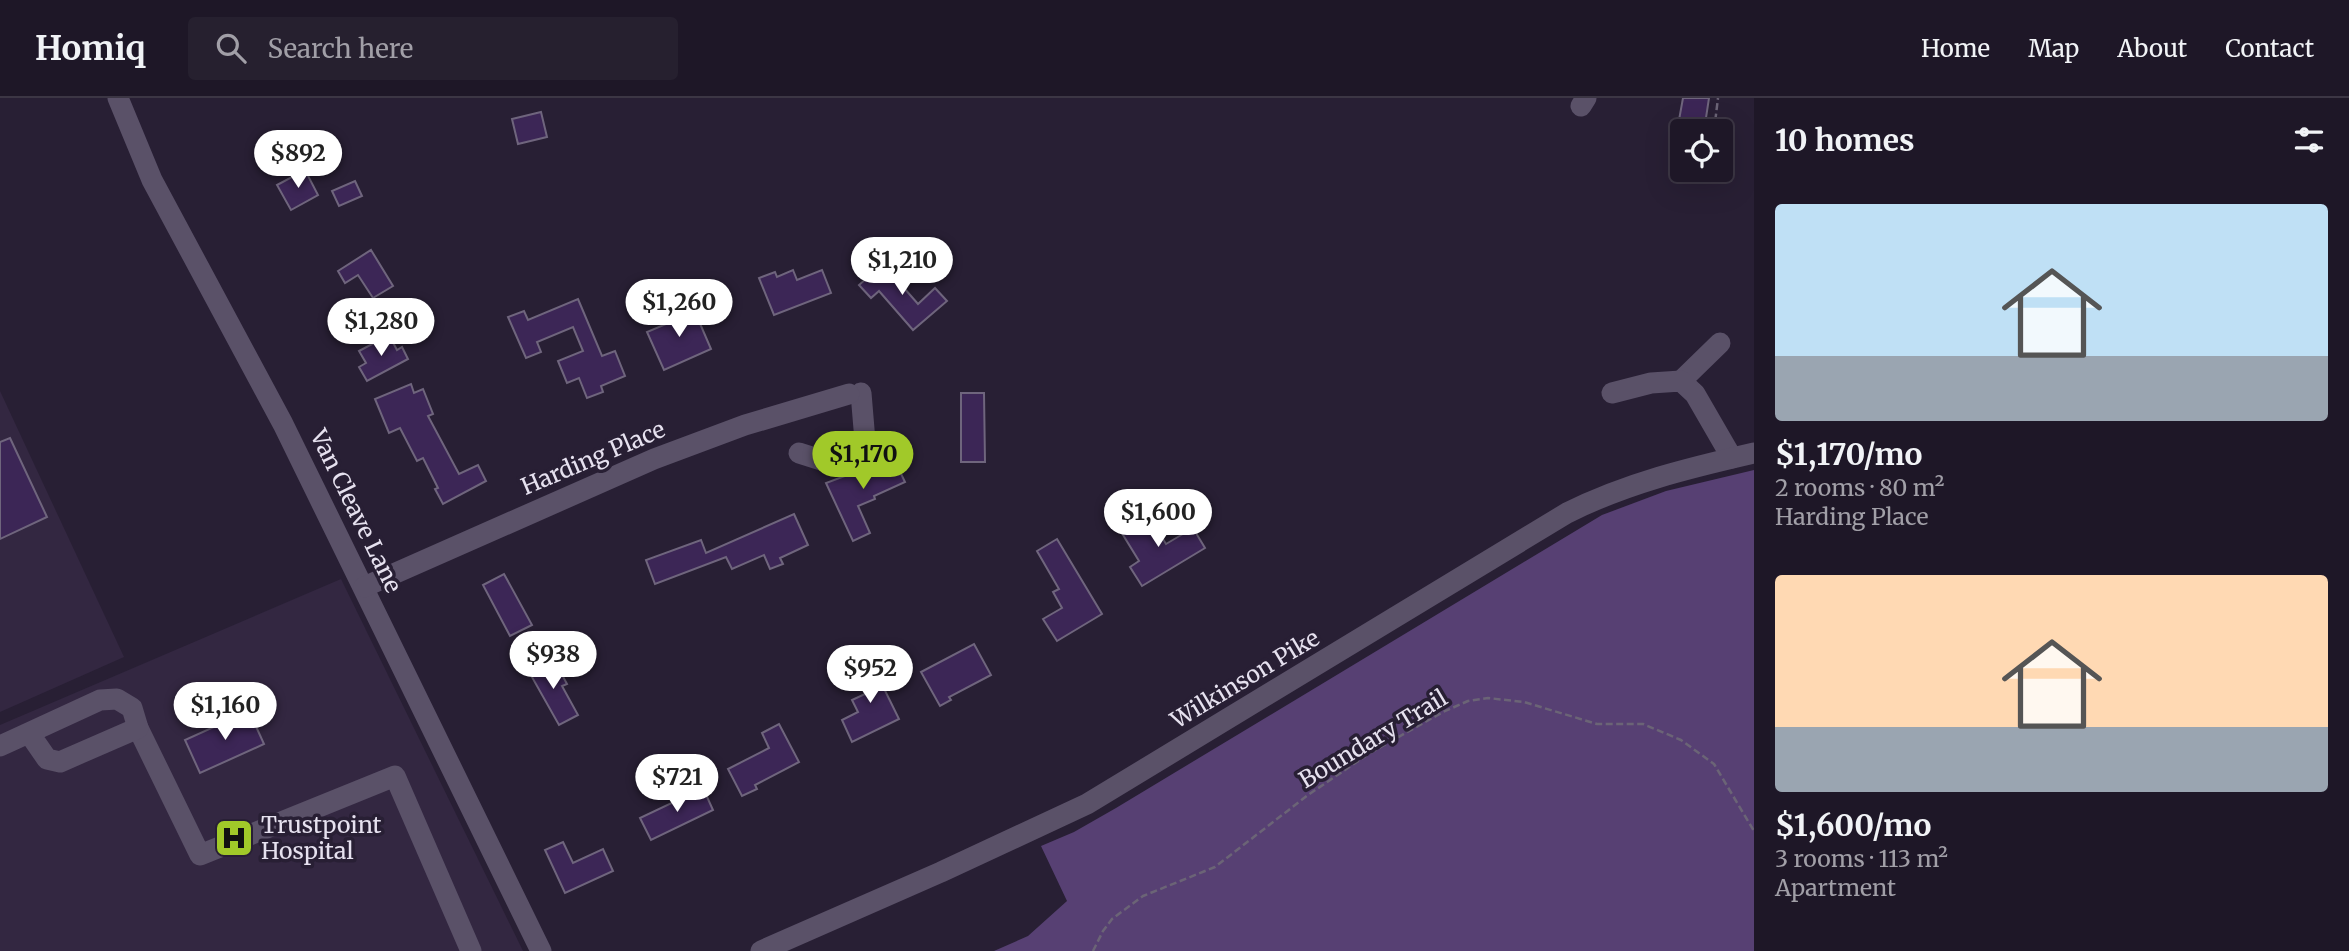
<!DOCTYPE html>
<html lang="en">
<head>
<meta charset="utf-8">
<style>
	:root { --surface:#1e1727; --page:#26202f; --text:#f1f3f6; --muted:#a19fa7; --line:#3c3644; --accent:#a1c929 }
	body { margin:0; font-family:Merriweather,serif; background:var(--page); color:var(--text); height:100vh; display:flex; flex-direction:column; font-size:26px; white-space:nowrap }
	* { box-sizing:border-box; margin:0 }
	p { font-size:23px; color:var(--muted) }
	.icon { flex:none; width:38px; height:38px; fill:none; stroke:currentColor; stroke-width:2; stroke-linecap:round; stroke-linejoin:round }
	.map { position:relative; flex:1; overflow:hidden }
	.side { display:flex; flex-direction:column; background:var(--surface); width:595px }
	.side>* { flex:none }
	.buttons { position:absolute; left:1670px; top:21px; display:grid; gap:14px }
	.buttons a { display:grid; place-items:center; width:63px; height:63px; border-radius:7px; background:var(--surface); box-shadow:0 7px 28px #0002,0 0 0 2px var(--line); font-size:35px }
	.price { position:absolute; translate:-50% -60px; padding:0 16px; border-radius:24px; background:#fff; color:#222; font-size:23px; line-height:46px; filter:drop-shadow(0 2px 4px #0008) }
	.price::after { content:''; position:absolute; left:50%; top:42px; width:21px; height:16px; margin-left:-10px; background:inherit; clip-path:polygon(0 0,100% 0,50% 100%) }
	.price.active { background:var(--accent); color:#111 }
	ul { padding:0; list-style:none }
	li { display:grid; align-content:center; gap:14px; height:371px; padding:0 21px }
	li span { display:grid; place-items:center; height:217px; border-radius:7px; color:#555 }
	li>.icon { margin-inline-start:auto }
	span .icon { width:126px; height:126px; fill:#fffc; stroke-width:1 }
	li b { font-size:30px }
	h2 { display:flex; justify-content:space-between; align-items:center; height:84px; padding:0 21px; font-size:30px }
	header { display:flex; align-items:center; gap:42px; box-sizing:border-box; height:98px; padding:0 35px; background:var(--surface); border-bottom:2px solid var(--line) }
	header strong { font-size:33px }
	nav { display:flex; gap:38px; margin-inline-start:auto; font-size:24px }
	.search { width:490px; height:63px; background:var(--page); display:flex; align-items:center; gap:18px; box-sizing:border-box; padding:0 24px; border-radius:7px; color:var(--muted); font-size:26px }
	main { display:flex; flex:1; min-height:0 }
	.map>svg:first-child { display:block }
</style>
</head>
<body>
<header>
<strong>Homiq</strong>
<div class="search"><svg class="icon" aria-label="search" viewBox="0 0 24 24"><circle cx="10" cy="10" r="6"/><path d="M15 15l6 6"/></svg>Search here</div>
<nav><a>Home</a><a>Map</a><a>About</a><a>Contact</a></nav>
</header>
<main>
<div class="map">
<svg width="1754" height="853" viewBox="0 0 1754 853">
	<rect width="100%" height="100%" fill="#281f34"/>
	<g fill="#332741">
		<polygon points="0,293 124,559 0,614"/>
		<polygon points="341,481 523,853 0,853 0,627"/>
	</g>
	<polygon fill="#574073" points="1754,372 1754,853 994,853 1028,838 1067,803 1041,748 1074,734 1116,710 1602,417 1666,393"/>
	<polygon fill="#60497c" points="1166,419 1184,421 1182,429 1166,437 1160,430"/>
	<g fill="#3c2656" stroke="#6f657d" stroke-width="2">
		<polygon points="1683,0 1709,0 1704,33 1677,33"/>
		<polygon points="541,14 547,39 518,46 512,21"/>
		<polygon points="305,72 318,97 291,112 277,87"/>
		<polygon points="355,83 362,98 339,108 332,93"/>
		<polygon points="371,152 393,188 373,200 358,177 345,185 338,173"/>
		<polygon points="883,166 918,206 935,190 947,203 913,232 879,193 871,200 859,187"/>
		<polygon points="793,172 797,182 822,172 831,195 774,217 759,180 775,174 777,179"/>
		<polygon points="578,201 602,258 615,253 625,278 601,288 603,294 587,300 579,280 567,285 558,263 583,253 573,229 537,244 541,254 526,260 508,219 524,213 528,222"/>
		<polygon points="692,207 711,251 664,272 647,234 678,221 675,215"/>
		<polygon points="389,237 397,252 402,249 408,261 367,283 359,269 366,265 359,253"/>
		<polygon points="411,286 414,295 423,291 433,316 428,318 459,376 478,367 486,383 443,406 435,391 438,390 423,360 417,363 400,330 389,335 375,301"/>
		<polygon points="961,295 984,295 985,364 961,364"/>
		<polygon points="10,340 47,419 0,441 0,344"/>
		<polygon points="891,355 905,384 874,398 875,401 858,408 870,435 853,443 826,385 858,373 864,368"/>
		<polygon points="1147,415 1166,446 1193,430 1205,450 1142,488 1130,469 1139,463 1120,432"/>
		<polygon points="794,416 808,447 780,460 783,466 770,471 764,457 732,471 726,459 655,486 646,462 701,442 706,455"/>
		<polygon points="1057,441 1102,516 1057,543 1043,521 1062,510 1053,494 1059,491 1037,453"/>
		<polygon points="504,476 532,527 510,538 483,487"/>
		<polygon points="974,546 991,577 949,599 951,602 940,608 921,574"/>
		<polygon points="549,561 556,575 560,573 567,586 562,588 578,617 559,627 528,572"/>
		<polygon points="870,562 899,621 852,644 842,622 858,614 852,602 865,596 852,570"/>
		<polygon points="249,613 264,646 200,675 185,642"/>
		<polygon points="779,626 799,664 755,687 757,691 742,698 728,671 769,650 762,635"/>
		<polygon points="703,690 713,712 651,742 640,720"/>
		<polygon points="563,744 573,765 603,751 613,773 565,795 545,752"/>
	</g>
	<g fill="none" stroke-linecap="round" stroke-linejoin="round">
		<g stroke="#6b6476" stroke-width="2.5" stroke-dasharray="7 3.5" stroke-linecap="butt">
			<polyline points="1714,33 1718,0"/>
			<polyline points="1093,853 1103,833 1112,821 1143,798 1215,769 1308,697 1370,655 1443,614 1468,603 1488,600 1524,604 1597,626 1643,626 1681,642 1714,666 1754,733"/>
		</g>
		<g stroke="#5a5168" stroke-width="21">
			<polyline points="118,0 152,82 283,326 541,853"/>
			<polyline points="1581,8 1586,0"/>
			<polyline points="1681,283 1720,245"/>
			<polyline points="1612,295 1651,285 1681,283 1695,296 1732,360"/>
			<polyline points="799,355 837,367 853,361 865,343 861,295"/>
			<polyline points="364,489 654,361 745,327 849,296"/>
			<polyline points="138,630 200,757 395,678 471,853"/>
			<polyline points="0,648 11,643 100,602 117,601 132,610 138,630 60,664 47,661 29,635"/>
			<path d="M 761,853 L 941,774 L 1087,706 L 1567,415 C 1627,385 1689,370 1754,355"/>
		</g>
	</g>
	<defs>
		<symbol id="hospital-square" viewBox="-11 -11 22 22"><rect x="-9" y="-9" width="18" height="18" rx="4" fill="#a1c929" stroke="#281f34"/><path d="M-5-5h3v3.5h4V-5h3V5h-3V1.5h-4V5h-3Z" fill="#111"/></symbol>
	</defs>
	<g fill-rule="evenodd">
		<use href="#hospital-square" x="212" y="718" width="44" height="44"/>
	</g>
	<g text-anchor="middle" stroke-width="7" stroke-linejoin="round" paint-order="stroke">
		<g font-size="23" fill="#e6e1ef" stroke="#281f34">
			<text transform="translate(593 360) rotate(-23)" y="8">Harding Place</text>
			<text transform="translate(356 413) rotate(64)" y="8">Van Cleave Lane</text>
			<text transform="translate(1245 581) rotate(-31)" y="8">Wilkinson Pike</text>
			<text transform="translate(1373 641) rotate(-31)" y="8">Boundary Trail</text>
		</g>
		<g font-size="23" fill="#e6e1ef" stroke="#281f34" text-anchor="start">
			<text x="261" y="735">Trustpoint<tspan x="261" dy="26">Hospital</tspan></text>
		</g>
	</g>
</svg>
<div class="buttons">
<a><svg class="icon" aria-label="locate" viewBox="0 0 24 24"><circle cx="12" cy="12" r="6"/><path d="M12 2v4M12 18v4M2 12h4M18 12h4"/></svg></a>
</div>
<b class="price" style="left:298px;top:92px">$892</b>
<b class="price" style="left:902px;top:199px">$1,210</b>
<b class="price" style="left:679px;top:241px">$1,260</b>
<b class="price" style="left:381px;top:260px">$1,280</b>
<b class="price active" style="left:863px;top:393px">$1,170</b>
<b class="price" style="left:1158px;top:451px">$1,600</b>
<b class="price" style="left:553px;top:593px">$938</b>
<b class="price" style="left:870px;top:607px">$952</b>
<b class="price" style="left:225px;top:644px">$1,160</b>
<b class="price" style="left:677px;top:716px">$721</b>
</div>
<section class="side">
<h2>10 homes<svg class="icon" aria-label="filters" viewBox="0 0 24 24"><path d="M4 7h16M4 17h16"/><circle cx="9" cy="7" r="2"/><circle cx="15" cy="17" r="2"/></svg></h2>
<ul>
<li><span style="background:linear-gradient(#bfe0f5 70%,#9aa5b1 0)"><svg class="icon" aria-label="home" viewBox="0 0 24 24"><path d="M3 11l9-7 9 7M6 9v11h12V9"/></svg></span><div><b>$1,170/mo</b><p>2 rooms · 80 m²</p><p>Harding Place</p></div></li>
<li><span style="background:linear-gradient(#ffd9b3 70%,#9aa5b1 0)"><svg class="icon" aria-label="home" viewBox="0 0 24 24"><path d="M3 11l9-7 9 7M6 9v11h12V9"/></svg></span><div><b>$1,600/mo</b><p>3 rooms · 113 m²</p><p>Apartment</p></div></li>
</ul>
</section>
</main>
</body>
</html>
